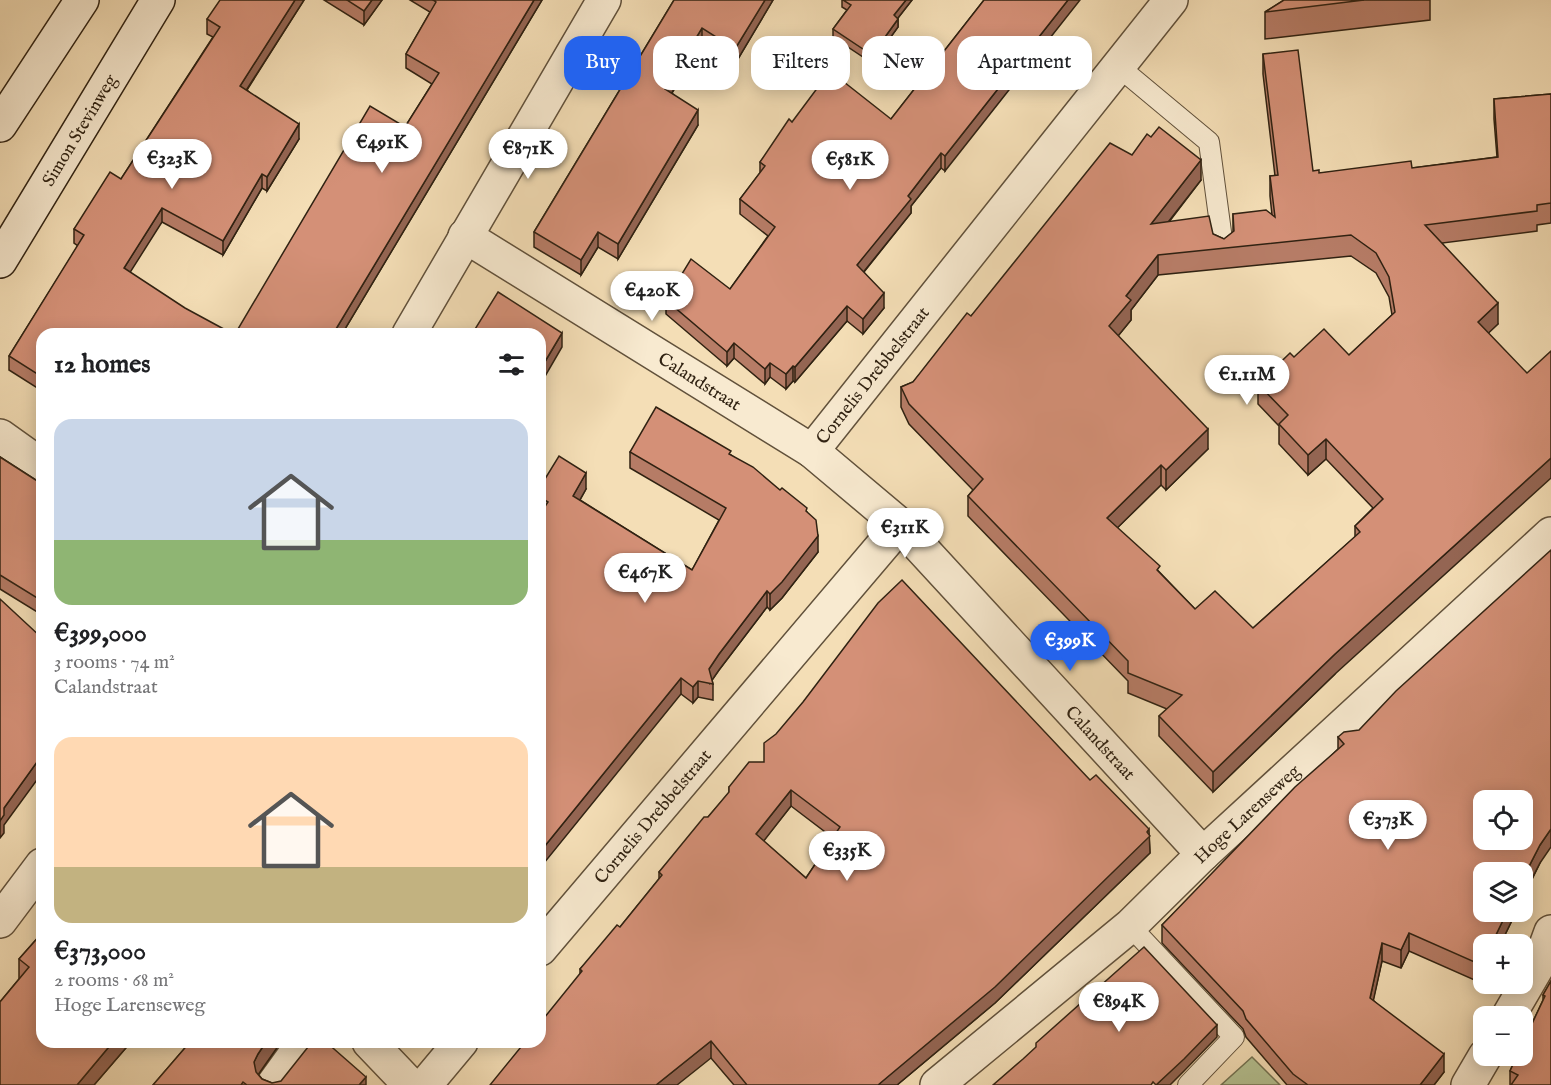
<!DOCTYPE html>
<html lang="en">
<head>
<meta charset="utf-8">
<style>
	:root { --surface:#fff; --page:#f2f2f2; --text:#202124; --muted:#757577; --accent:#2563eb }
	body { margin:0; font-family:"IM FELL English",serif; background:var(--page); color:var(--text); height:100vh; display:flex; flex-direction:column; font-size:22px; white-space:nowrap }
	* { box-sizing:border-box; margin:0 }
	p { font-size:20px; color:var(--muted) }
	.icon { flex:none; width:33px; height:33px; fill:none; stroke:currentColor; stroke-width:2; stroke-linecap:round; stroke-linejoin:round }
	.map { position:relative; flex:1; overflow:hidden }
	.panel { position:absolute; left:36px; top:328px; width:510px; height:720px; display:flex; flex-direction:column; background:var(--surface); border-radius:18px; box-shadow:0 3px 15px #0003 }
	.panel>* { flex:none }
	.hud { position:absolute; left:564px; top:36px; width:570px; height:54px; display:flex; gap:12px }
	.buttons { position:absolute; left:1473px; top:790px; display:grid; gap:12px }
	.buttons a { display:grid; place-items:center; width:60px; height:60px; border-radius:12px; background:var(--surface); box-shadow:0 3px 15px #0003; font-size:30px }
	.price { position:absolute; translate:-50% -51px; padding:0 14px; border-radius:21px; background:#fff; color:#222; font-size:20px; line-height:39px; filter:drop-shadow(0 2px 3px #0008) }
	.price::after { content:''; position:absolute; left:50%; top:36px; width:18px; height:14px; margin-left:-9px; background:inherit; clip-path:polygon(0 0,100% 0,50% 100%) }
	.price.current { background:var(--accent); color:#fff }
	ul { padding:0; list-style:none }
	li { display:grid; align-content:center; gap:12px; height:318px; padding:0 18px }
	li span { display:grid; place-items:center; height:186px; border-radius:18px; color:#555 }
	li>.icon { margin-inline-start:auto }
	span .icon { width:108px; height:108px; fill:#fffc; stroke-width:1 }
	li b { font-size:26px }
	h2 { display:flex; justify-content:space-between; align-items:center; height:72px; padding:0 18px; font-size:26px }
	.pill { padding:0 21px; border-radius:18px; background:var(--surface); box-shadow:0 3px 15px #0003; font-size:21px; line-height:54px }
	.pill.current { background:var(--accent); color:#fff }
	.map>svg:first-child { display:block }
</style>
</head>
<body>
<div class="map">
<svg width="1551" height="1085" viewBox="0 0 1551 1085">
	<rect width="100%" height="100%" fill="#f4deb6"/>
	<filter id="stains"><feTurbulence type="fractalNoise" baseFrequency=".00333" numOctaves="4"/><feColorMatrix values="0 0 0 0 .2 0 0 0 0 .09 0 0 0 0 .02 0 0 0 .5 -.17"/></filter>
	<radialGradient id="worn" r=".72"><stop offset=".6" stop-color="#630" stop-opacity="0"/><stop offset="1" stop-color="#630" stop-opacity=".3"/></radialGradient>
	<polygon fill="#b5c292" stroke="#727252" stroke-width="1.5" points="1252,1057 1280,1085 1221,1085"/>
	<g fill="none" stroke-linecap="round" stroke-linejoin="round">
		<defs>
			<g id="lane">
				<polyline points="1119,67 1209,142 1223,247"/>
				<polyline points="1130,926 1234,1037 1188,1085"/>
			</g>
			<g id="street">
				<path id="s1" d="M 465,236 L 812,451"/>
				<polyline points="409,334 604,0"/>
				<polyline points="0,436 42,466"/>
				<path id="s2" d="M 900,525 L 1203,854"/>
				<polyline points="0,921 42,865"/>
				<path id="s3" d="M 540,949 L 900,525 L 812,451 L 1171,0"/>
				<polyline points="1508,1017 1540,962 1551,932"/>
				<polyline points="369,1042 410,1085"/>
				<polyline points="273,1085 304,1042"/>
				<polyline points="425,1085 461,1042"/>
				<path id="s4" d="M 937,1085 L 1130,926 L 1203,854 L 1551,534"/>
				<polyline points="1468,1085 1485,1056"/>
			</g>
			<g id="secondary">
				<polyline points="0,125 82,0"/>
				<path id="s5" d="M 0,261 L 158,0"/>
			</g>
		</defs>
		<use href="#lane" stroke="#61513b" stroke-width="22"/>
		<use href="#street" stroke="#61513b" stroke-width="36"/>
		<use href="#secondary" stroke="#302212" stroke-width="36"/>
		<use href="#lane" stroke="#f8ead0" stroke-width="20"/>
		<use href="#street" stroke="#f8ead0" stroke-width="33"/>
		<use href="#secondary" stroke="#f8ead0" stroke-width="33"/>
	</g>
	<g fill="#b67c66" stroke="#302212" stroke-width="1.5" fill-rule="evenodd">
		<polygon points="304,0 247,90 299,139 267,191 262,188 223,255 162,222 42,334 42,391 9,370 9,356 78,246 74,243 74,229 121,179 213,37 207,34 207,19"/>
		<polygon points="324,0 382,0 364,25"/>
		<polygon points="410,0 542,0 342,334 235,334 405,127 432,84 406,68 406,54 430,12"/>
		<polygon points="674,0 773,0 735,64 702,43 672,93 698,125 618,259 598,247 581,275 534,247 534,232"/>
		<polygon points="842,0 912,0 898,18 898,27 872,63 833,37 833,29 847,10 842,7"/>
		<polygon points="984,0 945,171 941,168 911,206 911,213 864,272 884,308 863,334 847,321 795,382 793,381 786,389 770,377 765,384 734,358 727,366 666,314 666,300 730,289 768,236 740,214 740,199 760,173 760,162 792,122 891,119"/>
		<polygon points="1284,0 1430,0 1430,20 1265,39 1265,12"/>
		<path d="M 1263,54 L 1313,171 L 1319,173 L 1412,168 L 1497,157 L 1494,119 L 1494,99 L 1551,94 L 1551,223 L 1537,225 L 1537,231 L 1442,243 L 1498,324 L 1488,333 L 1335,674 L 1213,792 L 1159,736 L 1159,716 L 1167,709 L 1128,693 L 1128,681 L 968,516 L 968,496 L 973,490 L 909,424 L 901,407 L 901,387 L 913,382 L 971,316 L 1132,155 L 1201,180 L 1169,222 L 1213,234 L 1224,239 L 1233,232 L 1233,214 L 1272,215 L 1270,196 L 1270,176 L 1275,176 L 1263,74 ZM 1351,256 L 1376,273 L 1389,297 L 1392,315 L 1349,355 L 1294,357 L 1258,384 L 1258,404 L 1279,426 L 1279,444 L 1308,475 L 1326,459 L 1373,508 L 1355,526 L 1355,537 L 1253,628 L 1195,609 L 1117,528 L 1161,485 L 1166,490 L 1208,449 L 1118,336 L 1131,320 L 1131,310 L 1158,275 Z"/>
		<polygon points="630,452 731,455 807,512 818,552 782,598 770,610 767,607 719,670 712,680 713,684 713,700 698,697 693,703 681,694 540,513 540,487 586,489 580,500 692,570 719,520 630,468"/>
		<polygon points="0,457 42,484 42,615 0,589"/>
		<polygon points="1338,737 1540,863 1500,945 1484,945 1482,981 1479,982 1409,951 1401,968 1382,961 1373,1000 1444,1072 1434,1085 1287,1085 1246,1037 1243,1029 1162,943 1162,925 1338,749"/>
		<path d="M 1090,780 L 1149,835 L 1150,853 L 995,1003 L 897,1085 L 734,1085 L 711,1058 L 580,974 L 580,969 L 620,927 L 659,879 L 659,872 L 708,817 L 729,793 L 729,787 ZM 791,806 L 833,838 L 806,878 L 763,841 Z"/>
		<polygon points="42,933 42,1042 131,1042 94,1085 0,1085 0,1002 19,979 19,959"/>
		<polygon points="1551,981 1551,1085 1510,1085 1510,1071 1543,1000 1543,995"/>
		<polygon points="179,1042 281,1042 258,1074 262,1079 272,1083 366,1085 153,1085 185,1048"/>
	</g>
	<g fill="#946553" stroke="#302212" stroke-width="1.5">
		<polygon points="295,0 304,0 240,100 240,86"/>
		<polygon points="372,0 382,0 364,25 364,11"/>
		<polygon points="534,0 542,0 342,334 333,334"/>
		<polygon points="765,0 773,0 735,64 735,49"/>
		<polygon points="906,0 912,0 894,23 894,15"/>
		<polygon points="1068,0 1080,0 945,171 945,156"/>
		<polygon points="898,19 898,27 872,63 872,55"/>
		<polygon points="702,28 702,43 665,104 665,89"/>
		<polygon points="698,110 698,125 618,259 618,244"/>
		<polygon points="299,124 299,139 267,191 267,177"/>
		<polygon points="941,153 941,168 911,206 911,213 857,280 857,265 908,196"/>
		<polygon points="1201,160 1201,180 1151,244 1151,224"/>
		<polygon points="262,174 262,188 223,255 223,241"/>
		<polygon points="162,208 162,222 124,282 124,268"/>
		<polygon points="598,232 598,247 581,275 581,260"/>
		<polygon points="1158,255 1158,275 1131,310 1131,320 1109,347 1109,326 1126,296"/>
		<polygon points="884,293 884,308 863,334 863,319"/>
		<polygon points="1498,303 1498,324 1478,343 1478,322"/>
		<polygon points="847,306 847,321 795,382 795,367"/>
		<polygon points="562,333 562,347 540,385 540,370"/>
		<polygon points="734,343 734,358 727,366 727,352"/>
		<polygon points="770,363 770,377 765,384 765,369"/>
		<polygon points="793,366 793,381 786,389 786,374"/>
		<polygon points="1208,429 1208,449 1166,490 1166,470"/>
		<polygon points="1326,439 1326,459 1308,475 1308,455"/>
		<polygon points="1551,458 1551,478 1335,674 1213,792 1213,772 1335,654"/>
		<polygon points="1161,465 1161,485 1107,538 1107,518"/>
		<polygon points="586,473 586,489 573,512 573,496"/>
		<polygon points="818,536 818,552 782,598 770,610 770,594"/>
		<polygon points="767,591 767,607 719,670 710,683 709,669 719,654"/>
		<polygon points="681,678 681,694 540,868 540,852"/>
		<polygon points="698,681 698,697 693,703 693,687"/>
		<polygon points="42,755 42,773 4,825 4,833 0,838 0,821 4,808"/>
		<polygon points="791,790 791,806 756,851 756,834"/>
		<polygon points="1149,829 1150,853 995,1003 897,1085 878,1085 1147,832"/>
		<polygon points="1551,829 1551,847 1540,863 1522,898 1522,880 1540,845"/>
		<polygon points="1507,912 1516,912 1500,945 1491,945"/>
		<polygon points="1409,933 1409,951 1401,968 1401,950"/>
		<polygon points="1382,943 1382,961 1370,1016 1370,998"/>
		<polygon points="1484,960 1484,978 1482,981 1479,982 1479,964"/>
		<polygon points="1217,1025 1217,1037 1184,1071 1170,1085 1156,1085"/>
		<polygon points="711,1041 711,1058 677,1085 656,1085"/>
		<polygon points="113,1042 131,1042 94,1085 77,1085"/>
		<polygon points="266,1042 281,1042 258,1075 254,1083 254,1062 258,1054"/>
		<polygon points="1444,1054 1444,1072 1434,1085 1420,1085"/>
		<polygon points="366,1077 366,1085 359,1085"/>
	</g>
	<g fill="#d49077" stroke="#302212" stroke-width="1.5" fill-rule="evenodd">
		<polygon points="220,0 295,0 240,86 299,124 267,177 262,174 223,241 162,208 124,268 185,308 233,334 42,334 42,377 9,356 84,235 74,229 110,172 121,179 220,27 207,19"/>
		<polygon points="347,0 372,0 364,11"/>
		<polygon points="433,0 534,0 333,334 235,334 370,106 405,127 439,73 406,54 436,2"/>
		<polygon points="674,0 765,0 735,49 702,28 665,89 698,110 618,244 598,232 581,260 534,232"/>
		<polygon points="843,0 906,0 894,15 898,19 872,55 833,29 851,5"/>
		<polygon points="984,0 1068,0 945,156 941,153 908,196 911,199 857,265 884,293 863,319 847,306 795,367 793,366 786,374 770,363 765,369 734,343 727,352 666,300 691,259 730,289 775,227 740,199 765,166 760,162 789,119 792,122 830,71 891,119"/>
		<polygon points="1284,0 1364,0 1265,12"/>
		<path d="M 1298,50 L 1313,171 L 1319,170 L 1319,173 L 1411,161 L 1412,168 L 1498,157 L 1494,99 L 1551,94 L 1551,203 L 1537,205 L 1537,211 L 1425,225 L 1498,303 L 1478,322 L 1527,373 L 1551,351 L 1551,458 L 1335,654 L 1213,772 L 1159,716 L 1182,695 L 1128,673 L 1128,661 L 968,496 L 983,479 L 909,404 L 901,387 L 913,382 L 967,313 L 971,316 L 1110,143 L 1132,155 L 1147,134 L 1151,137 L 1159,127 L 1201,160 L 1151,224 L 1209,216 L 1213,234 L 1224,239 L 1234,231 L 1233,214 L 1266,210 L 1275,217 L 1270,176 L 1278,175 L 1263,54 ZM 1351,235 L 1376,253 L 1389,277 L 1395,312 L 1349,355 L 1324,329 L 1294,357 L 1290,353 L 1258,384 L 1288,415 L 1279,424 L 1308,455 L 1326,439 L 1383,499 L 1355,526 L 1360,532 L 1253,628 L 1215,591 L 1195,609 L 1157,570 L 1160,566 L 1107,518 L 1161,465 L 1166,470 L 1208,429 L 1109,326 L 1131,300 L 1126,296 L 1158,255 Z"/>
		<polygon points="498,292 562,333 540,370 540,334 472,334"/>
		<polygon points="656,407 731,451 729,454 753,467 780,490 782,488 807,508 806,511 816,520 818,536 782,582 770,594 767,591 719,654 709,669 713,684 698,681 693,687 681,678 540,852 540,514 548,502 540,497 540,487 559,456 586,473 573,496 692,570 726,508 630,452"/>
		<polygon points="0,457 42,484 42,601 0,575"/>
		<path d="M 1551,550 L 1551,829 L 1540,845 L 1522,880 L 1522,873 L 1484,873 L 1484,912 L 1507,912 L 1491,945 L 1484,945 L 1484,960 L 1482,963 L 1479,964 L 1409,933 L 1401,950 L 1382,943 L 1370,998 L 1444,1054 L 1420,1085 L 1308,1085 L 1293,1074 L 1246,1019 L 1243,1011 L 1162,925 L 1295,787 L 1344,744 L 1338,737 L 1344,732 L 1359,730 L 1396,691 ZM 1484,801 L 1522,801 L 1522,840 L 1484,840 Z"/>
		<path d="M 902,580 L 1090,780 L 1096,775 L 1149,829 L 1147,832 L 1150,836 L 995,987 L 878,1085 L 747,1085 L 711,1041 L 656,1085 L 490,1085 L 525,1042 L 540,1042 L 540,1023 L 582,971 L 580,969 L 617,925 L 620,927 L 662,875 L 659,872 L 704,817 L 708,817 L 729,792 L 729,787 L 749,762 L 764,762 L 764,743 L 776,734 L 803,702 L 878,603 ZM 791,790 L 840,827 L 806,878 L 756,834 Z"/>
		<polygon points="0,599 42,638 42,755 4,808 4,815 0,821"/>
		<polygon points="42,933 42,1042 113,1042 77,1085 0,1085 0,1002 29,967 19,959"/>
		<polygon points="1144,947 1217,1025 1184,1059 1156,1085 1153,1082 1151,1085 993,1085 1023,1059 1036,1047 1036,1043"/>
		<polygon points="1551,981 1551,1085 1511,1085 1518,1075 1510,1071 1517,1056 1522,1056 1522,1045 1545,996 1543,995"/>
		<polygon points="190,1042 266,1042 258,1054 254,1062 256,1072 262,1079 272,1083 281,1081 312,1042 326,1042 366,1077 359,1085 247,1085 243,1082 241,1085 153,1085"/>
	</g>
	<g text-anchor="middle" stroke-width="6" stroke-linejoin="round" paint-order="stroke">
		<g font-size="18" fill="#302212" stroke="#f8ead0">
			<text dy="6" stroke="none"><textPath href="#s5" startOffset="153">Simon Stevinweg</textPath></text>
			<text dy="6" stroke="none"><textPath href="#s3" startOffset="768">Cornelis Drebbelstraat</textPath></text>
			<text dy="6" stroke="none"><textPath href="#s1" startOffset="276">Calandstraat</textPath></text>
			<text dy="6" stroke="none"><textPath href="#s2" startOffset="296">Calandstraat</textPath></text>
			<text dy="6" stroke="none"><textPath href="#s4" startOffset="412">Hoge Larenseweg</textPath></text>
			<text dy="6" stroke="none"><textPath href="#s3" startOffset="174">Cornelis Drebbelstraat</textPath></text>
		</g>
	</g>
	<rect width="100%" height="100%" filter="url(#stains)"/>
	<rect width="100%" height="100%" fill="url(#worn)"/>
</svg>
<div class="buttons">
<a><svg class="icon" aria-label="locate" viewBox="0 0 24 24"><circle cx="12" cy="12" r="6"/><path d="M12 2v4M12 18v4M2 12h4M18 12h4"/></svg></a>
<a><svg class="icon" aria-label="layers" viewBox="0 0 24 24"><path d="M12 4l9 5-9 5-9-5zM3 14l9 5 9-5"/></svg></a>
<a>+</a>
<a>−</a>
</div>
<b class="price" style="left:382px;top:174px">€491K</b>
<b class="price" style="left:528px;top:180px">€871K</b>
<b class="price" style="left:172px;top:190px">€323K</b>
<b class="price" style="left:850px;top:191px">€581K</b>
<b class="price" style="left:652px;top:322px">€420K</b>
<b class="price" style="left:1247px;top:406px">€1.11M</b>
<b class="price" style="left:905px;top:559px">€311K</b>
<b class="price" style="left:645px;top:604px">€467K</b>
<b class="price current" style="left:1070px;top:672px">€399K</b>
<b class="price" style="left:1388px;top:851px">€373K</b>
<b class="price" style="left:847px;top:882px">€335K</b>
<b class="price" style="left:1119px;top:1033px">€894K</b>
<div class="hud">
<a class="pill current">Buy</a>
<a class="pill">Rent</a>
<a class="pill">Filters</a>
<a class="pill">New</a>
<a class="pill">Apartment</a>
</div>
<section class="panel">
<h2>12 homes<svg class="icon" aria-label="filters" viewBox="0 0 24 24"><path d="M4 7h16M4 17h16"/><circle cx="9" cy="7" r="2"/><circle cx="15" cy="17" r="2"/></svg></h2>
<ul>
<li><span style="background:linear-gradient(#c9d6e8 65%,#8fb573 0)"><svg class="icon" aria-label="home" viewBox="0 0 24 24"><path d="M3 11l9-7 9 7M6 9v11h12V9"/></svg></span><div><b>€399,000</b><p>3 rooms · 74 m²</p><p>Calandstraat</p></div></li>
<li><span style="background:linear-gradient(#ffd9b3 70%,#c2b280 0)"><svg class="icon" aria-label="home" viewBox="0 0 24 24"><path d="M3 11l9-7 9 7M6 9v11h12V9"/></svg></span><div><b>€373,000</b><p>2 rooms · 68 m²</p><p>Hoge Larenseweg</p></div></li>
</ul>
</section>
</div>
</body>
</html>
